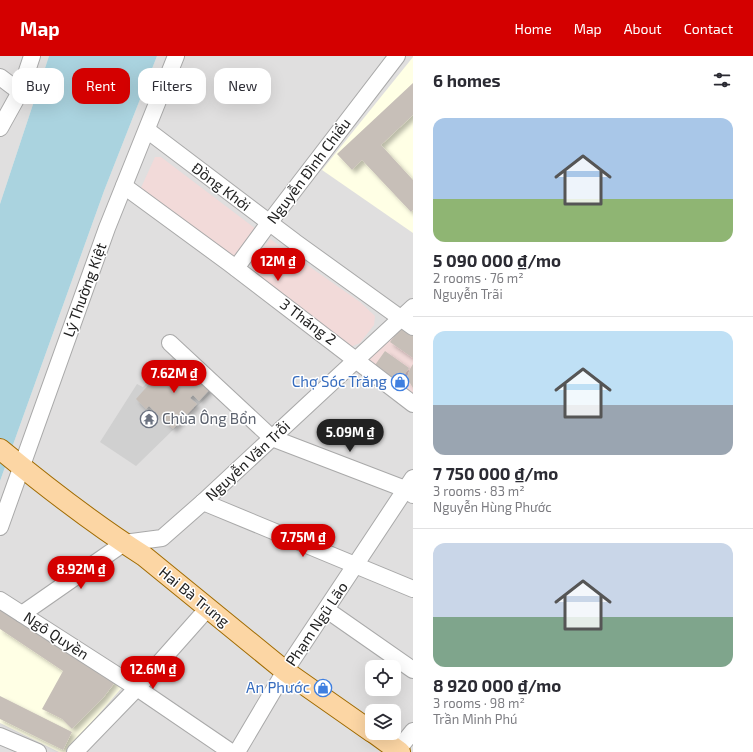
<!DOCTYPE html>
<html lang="en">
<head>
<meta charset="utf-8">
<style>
	:root { --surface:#fff; --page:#f2f2f3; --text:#2b2b33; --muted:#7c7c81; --line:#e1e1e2; --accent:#d40000 }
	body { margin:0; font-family:"Exo 2",sans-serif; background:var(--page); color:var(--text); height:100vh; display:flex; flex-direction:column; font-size:15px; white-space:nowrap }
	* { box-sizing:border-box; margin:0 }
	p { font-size:13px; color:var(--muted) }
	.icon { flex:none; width:22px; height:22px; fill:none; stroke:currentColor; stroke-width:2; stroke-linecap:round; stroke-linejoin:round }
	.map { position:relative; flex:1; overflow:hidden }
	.details { display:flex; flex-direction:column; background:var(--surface); width:340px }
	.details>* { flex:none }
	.banner { position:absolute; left:12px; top:12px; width:341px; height:36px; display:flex; gap:8px }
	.buttons { position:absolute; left:365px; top:604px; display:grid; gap:8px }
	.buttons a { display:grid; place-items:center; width:36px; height:36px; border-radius:8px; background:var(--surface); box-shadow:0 4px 16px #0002; font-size:20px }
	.price { position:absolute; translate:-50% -34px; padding:0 9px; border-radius:14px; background:var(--accent); color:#fff; font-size:13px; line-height:26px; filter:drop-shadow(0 1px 2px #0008) }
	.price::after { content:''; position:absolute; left:50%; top:24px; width:12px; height:9px; margin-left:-6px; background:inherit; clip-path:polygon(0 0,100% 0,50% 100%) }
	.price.current { background:#222; color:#fff }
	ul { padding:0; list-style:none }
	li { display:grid; align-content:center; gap:8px; height:212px; padding:0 20px }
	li+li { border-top:1px solid var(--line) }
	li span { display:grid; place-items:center; height:124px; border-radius:12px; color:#555 }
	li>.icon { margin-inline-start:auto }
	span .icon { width:72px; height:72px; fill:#fffc; stroke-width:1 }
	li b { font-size:17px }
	h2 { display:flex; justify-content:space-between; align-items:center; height:48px; padding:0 20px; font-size:17px }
	.chip { padding:0 14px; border-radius:12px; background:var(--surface); box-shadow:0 4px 16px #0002; font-size:14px; line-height:36px }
	.chip.current { background:var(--accent); color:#fff }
	header { display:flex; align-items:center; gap:24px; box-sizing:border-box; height:56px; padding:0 20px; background:var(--accent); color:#fff }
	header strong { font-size:19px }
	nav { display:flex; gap:22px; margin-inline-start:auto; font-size:14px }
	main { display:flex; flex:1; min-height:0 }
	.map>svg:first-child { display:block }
</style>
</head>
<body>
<header>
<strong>Map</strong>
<nav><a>Home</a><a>Map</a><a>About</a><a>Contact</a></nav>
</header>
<main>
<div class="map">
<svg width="413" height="696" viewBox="0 0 413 696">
	<defs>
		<filter id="shadow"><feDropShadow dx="3.5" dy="3.5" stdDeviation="2" flood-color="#0004"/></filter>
	</defs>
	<rect width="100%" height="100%" fill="#f2efe9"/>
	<g fill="#e0dfdf" fill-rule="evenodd">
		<polygon points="0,0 49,0 0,148"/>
		<path d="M 157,0 L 413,0 L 413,696 L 0,696 L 0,425 L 104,135 ZM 372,611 L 394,611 L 394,633 L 372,633 ZM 372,655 L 394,655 L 394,677 L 372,677 Z"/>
	</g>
	<g fill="#f2dad9">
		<polygon points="155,101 161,101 256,173 235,202 140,134"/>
		<polygon points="270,183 360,246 375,260 374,269 360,287 350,291 254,220 251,213 253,206"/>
		<polygon points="402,267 413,275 413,346 361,306"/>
	</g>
	<g fill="#ffffe5">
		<polygon points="413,1 413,177 322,114"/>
		<polygon points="0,549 125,628 66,696 59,696 0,667"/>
	</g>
	<polygon fill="#d0d0d0" points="178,296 216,332 136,410 100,386 137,328 143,331"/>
	<polygon fill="#aad3df" points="49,0 157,0 104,135 0,425 0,148"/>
	<g fill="#c7bfb8" filter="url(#shadow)">
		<polygon points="413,27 413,59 381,89 413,124 413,154 411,156 362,104 352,114 337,98"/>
		<polygon points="401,271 413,280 413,302 390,286"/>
		<polygon points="385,295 409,312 399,326 375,309"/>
		<polygon points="179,302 211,332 199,345 193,339 190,342 197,348 173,373 149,350 146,353 136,343 151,326 154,329 163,319 172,327 177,321 169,313"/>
		<polygon points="413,308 413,332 407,322 410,313"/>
		<polygon points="0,549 116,625 103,642 72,673 62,663 42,653 63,615 0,573"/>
		<polygon points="0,640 72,676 63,694 0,663"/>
	</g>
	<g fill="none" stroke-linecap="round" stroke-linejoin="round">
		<defs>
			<g id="minor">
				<polyline points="0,21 20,36"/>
				<polyline points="0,72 20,36 32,0"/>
				<polyline points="147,74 295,186 413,271"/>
				<polyline points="124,130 229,207 413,348"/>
				<polyline points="236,212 269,167 397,0"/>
				<polyline points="170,287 272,382 405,433 413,439"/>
				<polyline points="203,446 413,533"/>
				<polyline points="0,471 107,172 176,0"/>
				<polyline points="0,544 137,632 231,696"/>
				<polyline points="327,554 413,614"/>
				<polyline points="22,558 124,487 162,482 203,446 413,251"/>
				<polyline points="0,680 38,696"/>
				<polyline points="75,696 137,632 208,552"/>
				<polyline points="237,696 285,615 413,422"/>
				<polyline points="396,696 413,675"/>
			</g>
			<g id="major">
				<path d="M 0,393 C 46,431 94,468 144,500 L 285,615 L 372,676"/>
				<polyline points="374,677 400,696"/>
			</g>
		</defs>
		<use href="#minor" stroke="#a9a9a9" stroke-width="18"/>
		<use href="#major" stroke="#a06b00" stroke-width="22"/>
		<use href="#minor" stroke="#fff" stroke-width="16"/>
		<use href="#major" stroke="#fcd6a4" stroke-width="20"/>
	</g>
	<defs>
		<symbol id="shop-ring" viewBox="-11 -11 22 22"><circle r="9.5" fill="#fff" stroke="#3f7fe0" stroke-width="1.5"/><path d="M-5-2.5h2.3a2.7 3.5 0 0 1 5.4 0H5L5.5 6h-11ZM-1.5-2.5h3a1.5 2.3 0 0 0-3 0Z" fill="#3f7fe0"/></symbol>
		<symbol id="temple-ring" viewBox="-11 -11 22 22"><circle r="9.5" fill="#fff" stroke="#6b7280" stroke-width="1.5"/><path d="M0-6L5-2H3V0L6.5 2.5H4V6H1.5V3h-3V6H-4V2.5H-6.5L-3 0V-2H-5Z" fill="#6b7280"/></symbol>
	</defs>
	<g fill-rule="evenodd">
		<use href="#shop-ring" x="390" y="316" width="20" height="20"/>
		<use href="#temple-ring" x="139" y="353" width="20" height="20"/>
		<use href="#shop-ring" x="313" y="622" width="20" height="20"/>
	</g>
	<g text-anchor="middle" stroke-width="3" stroke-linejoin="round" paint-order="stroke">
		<g font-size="15" fill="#222" stroke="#fff">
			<text transform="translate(309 115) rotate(-53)" y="5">Nguyễn Đình Chiểu</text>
			<text transform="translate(221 131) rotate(37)" y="5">Đồng Khởi</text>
			<text transform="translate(85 234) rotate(-70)" y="5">Lý Thường Kiệt</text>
			<text transform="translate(308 266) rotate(37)" y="5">3 Tháng 2</text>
			<text transform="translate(248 405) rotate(-43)" y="5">Nguyễn Văn Trỗi</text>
			<text transform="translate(194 541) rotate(39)" y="5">Hai Bà Trưng</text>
			<text transform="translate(317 568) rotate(-56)" y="5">Phạm Ngũ Lão</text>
			<text transform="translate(56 580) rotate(33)" y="5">Ngô Quyền</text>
		</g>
		<g font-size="15" fill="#366cbe" stroke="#fff" text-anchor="end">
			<text x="387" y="331">Chợ Sóc Trăng</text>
			<text x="310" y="637">An Phước</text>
		</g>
		<g font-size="15" fill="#5b616d" stroke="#fff" text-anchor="start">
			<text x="162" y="368">Chùa Ông Bổn</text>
		</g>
	</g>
</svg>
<div class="buttons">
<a><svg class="icon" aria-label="locate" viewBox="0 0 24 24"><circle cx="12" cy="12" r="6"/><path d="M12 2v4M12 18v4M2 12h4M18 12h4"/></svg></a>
<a><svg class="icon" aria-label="layers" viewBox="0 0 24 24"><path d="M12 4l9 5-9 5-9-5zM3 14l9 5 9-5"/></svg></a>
</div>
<b class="price" style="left:278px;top:226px">12M ₫</b>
<b class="price" style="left:174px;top:338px">7.62M ₫</b>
<b class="price current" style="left:350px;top:397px">5.09M ₫</b>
<b class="price" style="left:303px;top:502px">7.75M ₫</b>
<b class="price" style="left:81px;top:534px">8.92M ₫</b>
<b class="price" style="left:153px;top:634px">12.6M ₫</b>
<div class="banner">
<a class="chip">Buy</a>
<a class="chip current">Rent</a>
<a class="chip">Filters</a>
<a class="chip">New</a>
</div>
</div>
<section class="details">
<h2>6 homes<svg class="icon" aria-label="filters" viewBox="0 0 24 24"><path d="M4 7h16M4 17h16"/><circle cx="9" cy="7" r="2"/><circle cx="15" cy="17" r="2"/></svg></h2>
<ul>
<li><span style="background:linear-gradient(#a9c7e8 65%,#8fb573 0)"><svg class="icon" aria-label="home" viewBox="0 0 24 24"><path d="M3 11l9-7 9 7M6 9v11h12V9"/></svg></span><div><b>5 090 000 ₫/mo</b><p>2 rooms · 76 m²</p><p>Nguyễn Trãi</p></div></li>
<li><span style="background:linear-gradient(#bfe0f5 60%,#9aa5b1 0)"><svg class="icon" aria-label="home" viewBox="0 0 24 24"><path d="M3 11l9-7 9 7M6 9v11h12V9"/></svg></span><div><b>7 750 000 ₫/mo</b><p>3 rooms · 83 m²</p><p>Nguyễn Hùng Phước</p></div></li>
<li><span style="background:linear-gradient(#c9d6e8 60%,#7fa58c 0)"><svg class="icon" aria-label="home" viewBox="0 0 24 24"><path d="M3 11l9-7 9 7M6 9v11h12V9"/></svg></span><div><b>8 920 000 ₫/mo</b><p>3 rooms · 98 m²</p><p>Trần Minh Phú</p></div></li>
</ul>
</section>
</main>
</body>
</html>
